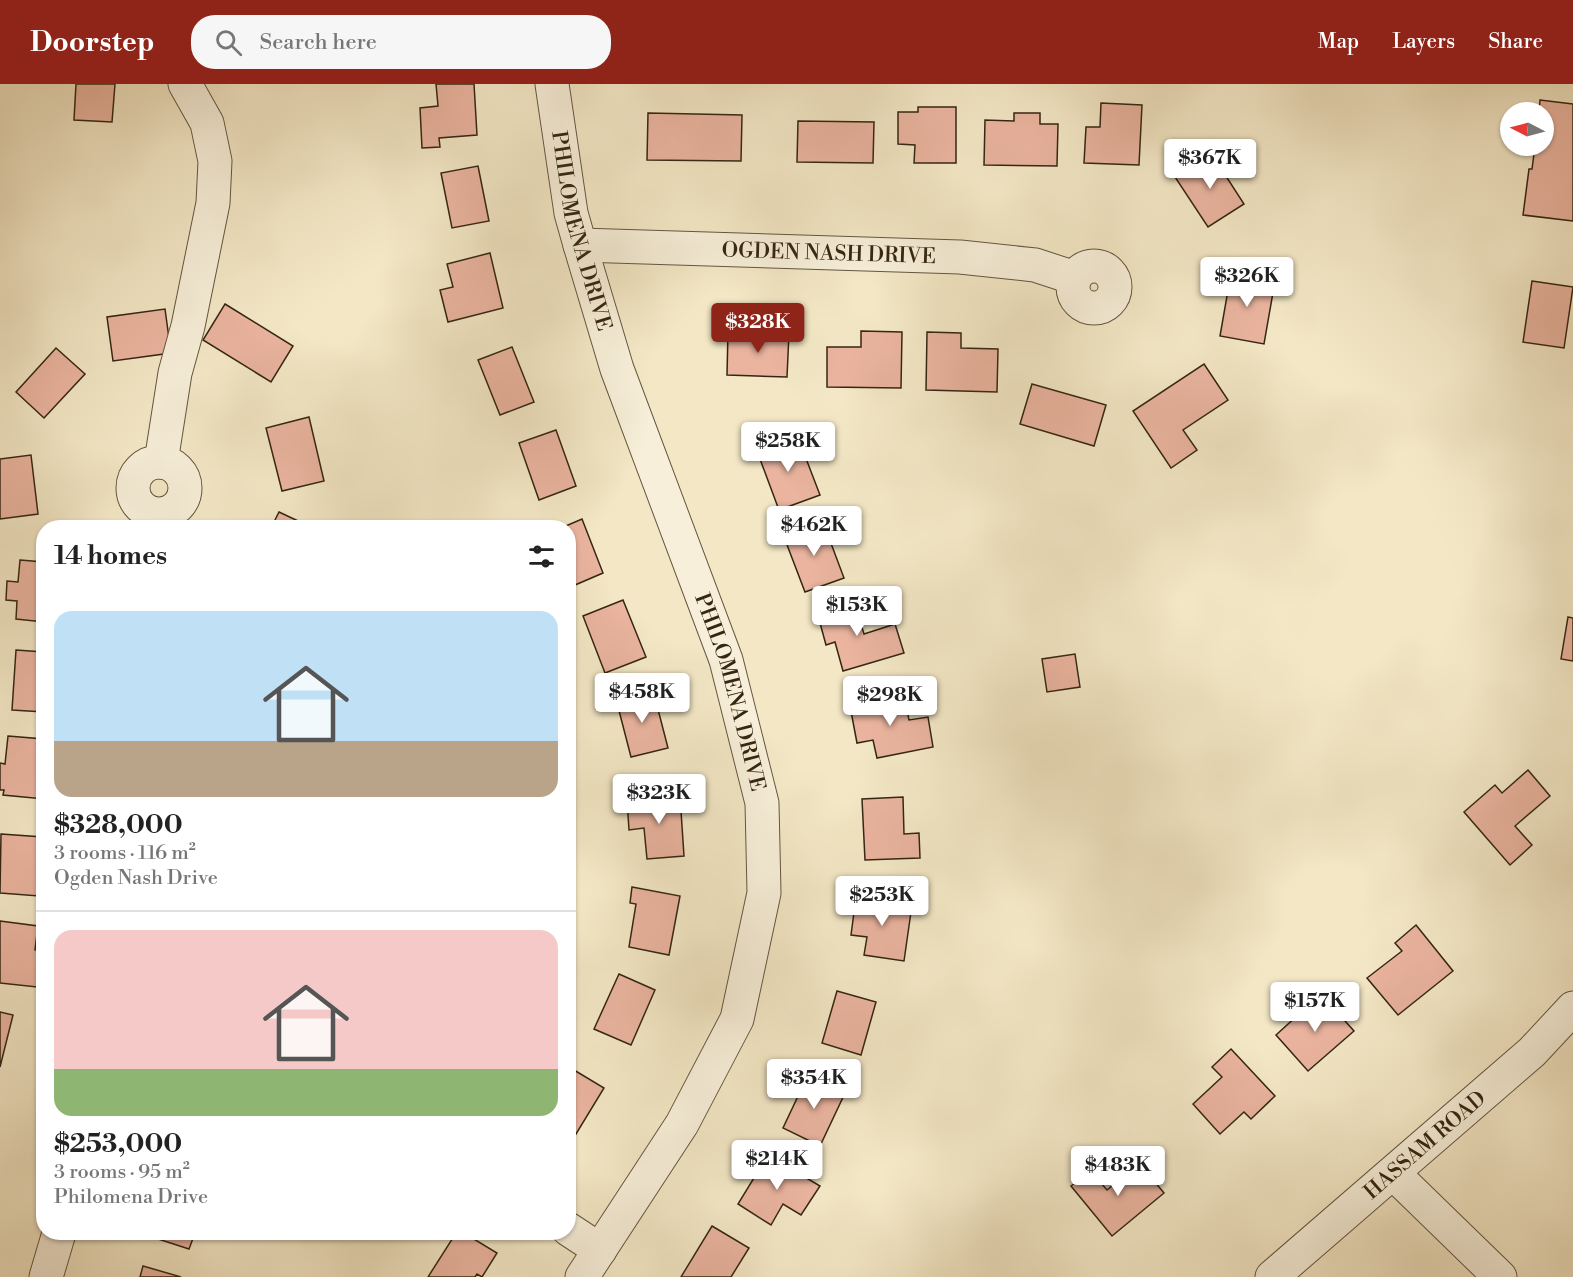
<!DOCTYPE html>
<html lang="en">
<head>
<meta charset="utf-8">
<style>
	:root { --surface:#fff; --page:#f6f6f6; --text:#222; --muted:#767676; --line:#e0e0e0; --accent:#8f2418 }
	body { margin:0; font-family:"Libre Bodoni",serif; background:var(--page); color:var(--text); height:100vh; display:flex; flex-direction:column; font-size:22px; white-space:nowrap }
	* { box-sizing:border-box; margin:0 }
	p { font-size:20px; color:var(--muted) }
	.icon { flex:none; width:33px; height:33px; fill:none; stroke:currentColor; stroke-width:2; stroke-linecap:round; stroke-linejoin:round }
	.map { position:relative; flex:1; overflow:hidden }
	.drawer { position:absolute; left:36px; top:436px; width:540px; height:720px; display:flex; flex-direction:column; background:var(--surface); border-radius:24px; box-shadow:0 2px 4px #0004 }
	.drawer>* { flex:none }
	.needle { width:39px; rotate:276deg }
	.buttons { position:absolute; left:1500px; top:18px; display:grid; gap:12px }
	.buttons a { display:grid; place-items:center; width:54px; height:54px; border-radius:50%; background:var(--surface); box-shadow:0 2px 4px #0004; font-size:30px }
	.price { position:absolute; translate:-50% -51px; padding:0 14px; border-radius:6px; background:#fff; color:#222; font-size:20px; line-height:39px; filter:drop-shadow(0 2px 3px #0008) }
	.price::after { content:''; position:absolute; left:50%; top:36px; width:18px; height:14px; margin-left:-9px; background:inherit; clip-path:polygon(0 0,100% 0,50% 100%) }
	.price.on { background:var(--accent); color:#fff }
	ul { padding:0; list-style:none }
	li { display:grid; align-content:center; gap:12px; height:318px; padding:0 18px }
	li+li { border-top:2px solid var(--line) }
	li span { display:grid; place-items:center; height:186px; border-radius:18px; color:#555 }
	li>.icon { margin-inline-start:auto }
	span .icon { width:108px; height:108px; fill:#fffc; stroke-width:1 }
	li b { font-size:26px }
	h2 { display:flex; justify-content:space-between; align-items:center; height:72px; padding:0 18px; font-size:26px }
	header { display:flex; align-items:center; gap:36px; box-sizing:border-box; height:84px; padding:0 30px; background:var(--accent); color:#fff }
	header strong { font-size:28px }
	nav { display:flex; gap:33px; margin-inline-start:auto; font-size:21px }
	.search { width:420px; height:54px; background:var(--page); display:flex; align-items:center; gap:15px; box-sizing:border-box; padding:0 21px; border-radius:24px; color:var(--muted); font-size:22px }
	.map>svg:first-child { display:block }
</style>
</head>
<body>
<header>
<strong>Doorstep</strong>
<div class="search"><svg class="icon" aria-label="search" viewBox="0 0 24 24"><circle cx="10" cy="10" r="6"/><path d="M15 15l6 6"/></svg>Search here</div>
<nav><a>Map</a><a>Layers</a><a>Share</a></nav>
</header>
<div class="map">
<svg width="1573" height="1193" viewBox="0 0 1573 1193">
	<rect width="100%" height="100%" fill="#f3e7c5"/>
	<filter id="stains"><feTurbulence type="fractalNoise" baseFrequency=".00333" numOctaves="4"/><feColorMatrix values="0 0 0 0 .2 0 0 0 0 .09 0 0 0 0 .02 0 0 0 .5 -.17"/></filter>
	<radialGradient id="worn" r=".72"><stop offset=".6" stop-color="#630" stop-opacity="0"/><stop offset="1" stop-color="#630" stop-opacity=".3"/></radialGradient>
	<g fill="#eab49f" stroke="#342613" stroke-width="1.5">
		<polygon points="76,0 115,0 112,38 74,36"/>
		<polygon points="436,0 474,0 477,51 439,54 440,63 422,64 420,24 438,22"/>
		<polygon points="1540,16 1573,20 1573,137 1523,131 1529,85 1532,85 1535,62 1544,62 1544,28 1539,28"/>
		<polygon points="1101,19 1142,21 1139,81 1084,79 1086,43 1100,43"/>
		<polygon points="918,23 956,23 956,79 914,79 915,61 898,60 898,28 918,28"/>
		<polygon points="648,29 742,31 741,77 647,76"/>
		<polygon points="1014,29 1040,29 1040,40 1058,40 1057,82 984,81 985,36 1014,37"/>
		<polygon points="798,37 874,38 873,79 797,78"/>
		<polygon points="1211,69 1244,120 1208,143 1175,93"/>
		<polygon points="478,82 489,137 452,144 441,89"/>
		<polygon points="490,169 503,224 448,238 440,206 453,203 447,180"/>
		<polygon points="1231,189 1275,197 1264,260 1220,252"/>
		<polygon points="1532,197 1573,203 1564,264 1523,258"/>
		<polygon points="225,220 293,262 271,298 203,256"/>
		<polygon points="165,225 171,269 113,277 107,233"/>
		<polygon points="728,247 789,249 787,293 727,291"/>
		<polygon points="861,247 902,248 901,304 827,303 827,263 861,263"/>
		<polygon points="927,248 961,249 961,264 998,265 997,308 926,306"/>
		<polygon points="512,263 534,318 500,331 478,276"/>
		<polygon points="56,264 85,290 44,334 16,308"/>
		<polygon points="1204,280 1228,316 1183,346 1197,366 1171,384 1133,327"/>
		<polygon points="1032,300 1106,321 1094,362 1020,340"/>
		<polygon points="309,333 324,397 282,407 266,344"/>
		<polygon points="556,346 576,402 539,416 519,359"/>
		<polygon points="797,351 820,411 779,426 757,367"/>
		<polygon points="31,371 38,430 0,435 0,375"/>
		<polygon points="279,428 313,444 271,444"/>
		<polygon points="582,435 603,489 568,504 568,444 561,444"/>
		<polygon points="823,438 844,494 805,508 784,453"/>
		<polygon points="20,476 44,478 44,538 16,535 17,517 6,516 7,497 18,498"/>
		<polygon points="623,516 646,573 605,589 583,532"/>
		<polygon points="854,517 864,550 895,540 904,569 843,587 835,558 826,561 817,528"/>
		<polygon points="1568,533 1573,534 1573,577 1561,575"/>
		<polygon points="16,566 44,568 44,628 12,626"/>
		<polygon points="1075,570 1080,603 1047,608 1042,575"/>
		<polygon points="653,606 668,664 631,673 616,615"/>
		<polygon points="904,612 909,636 928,633 933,663 877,674 873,656 857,659 850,622"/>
		<polygon points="8,652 44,655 44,715 3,711 4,706 0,706 0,679 5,680"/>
		<polygon points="1528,686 1550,712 1515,742 1532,761 1510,781 1464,728 1495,701 1502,709"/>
		<polygon points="680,712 684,772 647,775 644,744 629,746 627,716"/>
		<polygon points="903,713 904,750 919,749 920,774 865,776 862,715"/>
		<polygon points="1,750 43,753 39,812 0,809"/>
		<polygon points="632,803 680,812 669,871 629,863 636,820 630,819"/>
		<polygon points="856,813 912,821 904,877 864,871 867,853 851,851"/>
		<polygon points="0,837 38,842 35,866 41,867 37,903 0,899"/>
		<polygon points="1416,841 1453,887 1398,931 1367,894 1402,867 1395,859"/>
		<polygon points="619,890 655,906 631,961 594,945"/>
		<polygon points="837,907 876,918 861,971 822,959"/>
		<polygon points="1321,910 1354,947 1308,987 1276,951"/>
		<polygon points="0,928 13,931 0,983"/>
		<polygon points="1231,965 1275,1012 1251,1035 1244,1028 1220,1050 1193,1020 1222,993 1212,983"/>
		<polygon points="569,983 604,1004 573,1055 568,1052"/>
		<polygon points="808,991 845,1009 820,1062 783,1044"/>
		<polygon points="768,1071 820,1102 801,1131 783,1120 771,1141 738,1120"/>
		<polygon points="1139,1079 1164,1109 1112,1152 1071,1102 1090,1086 1107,1106"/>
		<polygon points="712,1142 749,1164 731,1193 681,1193"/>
		<polygon points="150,1149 195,1149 189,1165 149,1152"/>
		<polygon points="456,1149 464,1149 497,1169 482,1193 477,1190 475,1193 428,1193"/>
		<polygon points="143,1182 181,1193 140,1193"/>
	</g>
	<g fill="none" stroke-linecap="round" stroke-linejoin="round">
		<defs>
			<g id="minor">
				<path id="s1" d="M 552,0 L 571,129 L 580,161 L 617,285 L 726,576 L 762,719 L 764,809 L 737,935 L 682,1040 L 582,1193"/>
				<path id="s2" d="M 580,161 L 960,173 L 1035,181 L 1075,194"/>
				<circle cx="1094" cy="203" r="21"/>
				<polyline points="161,378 175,289 188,242 213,119 215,77 207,39 185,0"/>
				<circle cx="159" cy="404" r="26"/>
				<polyline points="1393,1089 1500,1193"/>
				<polyline points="568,1145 600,1166"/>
				<polyline points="46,1193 59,1149"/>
				<path id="s3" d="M 1272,1193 L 1532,968 L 1573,924"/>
			</g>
		</defs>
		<use href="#minor" stroke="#645640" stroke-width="35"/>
		<use href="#minor" stroke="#f7efd9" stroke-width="33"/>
	</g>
	<g text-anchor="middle" stroke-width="4.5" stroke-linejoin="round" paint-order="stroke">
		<g font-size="21" fill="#342613" stroke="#f7efd9">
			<text dy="7" stroke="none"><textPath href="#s1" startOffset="150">PHILOMENA DRIVE</textPath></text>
			<text dy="7" stroke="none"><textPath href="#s2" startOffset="249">OGDEN NASH DRIVE</textPath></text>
			<text dy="7" stroke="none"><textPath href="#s1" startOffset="636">PHILOMENA DRIVE</textPath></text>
			<text dy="7" stroke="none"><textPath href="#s3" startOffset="202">HASSAM ROAD</textPath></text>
		</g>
	</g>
	<rect width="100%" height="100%" filter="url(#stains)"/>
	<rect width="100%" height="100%" fill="url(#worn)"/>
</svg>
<div class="buttons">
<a><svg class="needle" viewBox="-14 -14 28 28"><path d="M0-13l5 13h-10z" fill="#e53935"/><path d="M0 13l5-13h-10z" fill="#767676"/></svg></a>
</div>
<b class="price" style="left:1210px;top:106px">$367K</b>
<b class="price" style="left:1247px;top:224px">$326K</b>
<b class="price on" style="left:758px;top:270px">$328K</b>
<b class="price" style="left:788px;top:389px">$258K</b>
<b class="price" style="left:814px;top:473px">$462K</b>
<b class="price" style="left:857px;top:553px">$153K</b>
<b class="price" style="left:642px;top:640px">$458K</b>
<b class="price" style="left:890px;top:643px">$298K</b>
<b class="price" style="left:659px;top:741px">$323K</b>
<b class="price" style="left:882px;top:843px">$253K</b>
<b class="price" style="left:1315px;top:949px">$157K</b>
<b class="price" style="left:814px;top:1026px">$354K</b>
<b class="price" style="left:777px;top:1107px">$214K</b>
<b class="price" style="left:1118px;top:1113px">$483K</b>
<section class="drawer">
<h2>14 homes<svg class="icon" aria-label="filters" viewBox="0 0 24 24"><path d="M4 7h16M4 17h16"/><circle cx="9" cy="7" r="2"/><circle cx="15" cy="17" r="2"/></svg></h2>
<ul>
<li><span style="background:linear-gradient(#bfe0f5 70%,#b9a48a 0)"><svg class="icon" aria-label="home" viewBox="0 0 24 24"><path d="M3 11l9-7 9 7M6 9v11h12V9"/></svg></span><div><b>$328,000</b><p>3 rooms · 116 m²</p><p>Ogden Nash Drive</p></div></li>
<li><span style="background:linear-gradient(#f6c9c9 75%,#8fb573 0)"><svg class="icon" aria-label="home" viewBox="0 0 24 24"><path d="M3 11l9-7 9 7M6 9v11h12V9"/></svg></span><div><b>$253,000</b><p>3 rooms · 95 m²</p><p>Philomena Drive</p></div></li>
</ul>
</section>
</div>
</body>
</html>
